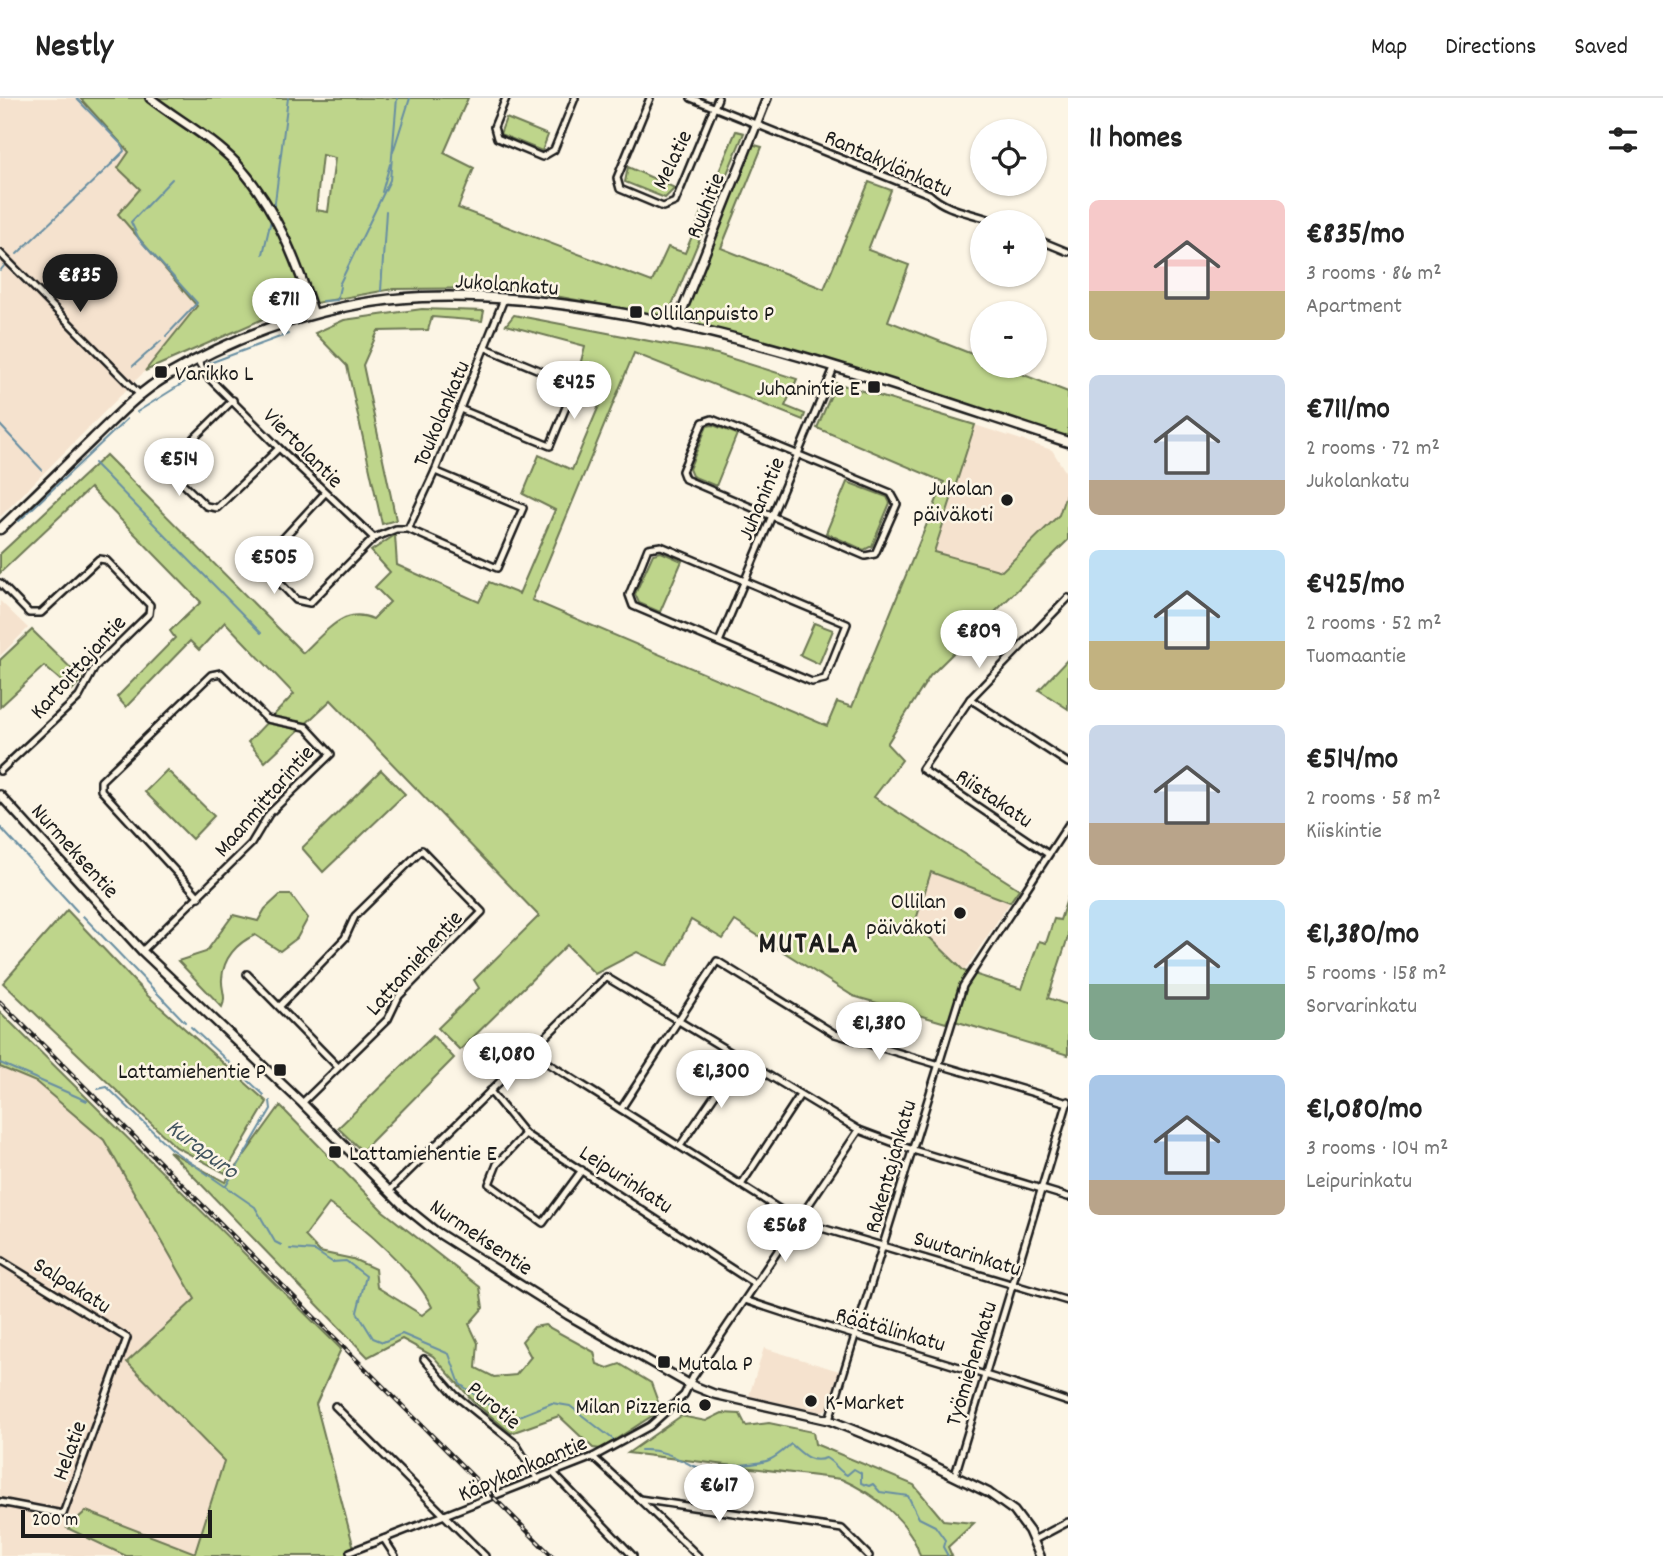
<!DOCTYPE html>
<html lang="en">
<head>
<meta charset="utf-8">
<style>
	:root { --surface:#fff; --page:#f6f6f6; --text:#222; --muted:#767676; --line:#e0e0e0; --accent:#1c1c1c }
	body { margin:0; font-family:Dekko,sans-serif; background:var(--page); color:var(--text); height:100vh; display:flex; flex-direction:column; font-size:26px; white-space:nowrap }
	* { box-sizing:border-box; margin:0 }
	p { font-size:23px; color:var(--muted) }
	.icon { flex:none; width:38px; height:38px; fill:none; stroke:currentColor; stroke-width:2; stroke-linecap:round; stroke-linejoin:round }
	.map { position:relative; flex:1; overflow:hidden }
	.panel { display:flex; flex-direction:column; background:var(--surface); width:595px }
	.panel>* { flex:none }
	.tools { position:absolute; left:970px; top:21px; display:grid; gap:14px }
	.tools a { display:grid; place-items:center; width:77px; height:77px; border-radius:50%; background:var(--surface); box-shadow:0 2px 5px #0004; font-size:35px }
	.scale { position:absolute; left:21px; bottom:18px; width:191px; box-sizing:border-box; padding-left:7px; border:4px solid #1c1c1c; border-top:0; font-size:19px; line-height:24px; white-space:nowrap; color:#1c1c1c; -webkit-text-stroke:5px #fcf5e5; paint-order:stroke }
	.price { position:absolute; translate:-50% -60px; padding:0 16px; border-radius:24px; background:#fff; color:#222; font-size:23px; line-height:46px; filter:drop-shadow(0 2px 4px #0008) }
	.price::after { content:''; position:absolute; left:50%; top:42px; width:21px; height:16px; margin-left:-10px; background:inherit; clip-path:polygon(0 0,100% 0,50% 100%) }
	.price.selected { background:var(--accent); color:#fff }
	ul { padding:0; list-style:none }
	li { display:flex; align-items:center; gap:21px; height:175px; padding:0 21px }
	li span { display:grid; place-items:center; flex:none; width:196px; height:140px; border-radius:10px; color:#555 }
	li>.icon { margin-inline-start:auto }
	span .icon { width:84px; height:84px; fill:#fffc; stroke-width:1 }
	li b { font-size:30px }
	h2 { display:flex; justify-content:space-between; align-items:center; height:84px; padding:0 21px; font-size:30px }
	header { display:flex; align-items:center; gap:42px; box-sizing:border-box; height:98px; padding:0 35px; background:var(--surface); border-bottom:2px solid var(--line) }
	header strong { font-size:33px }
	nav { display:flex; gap:38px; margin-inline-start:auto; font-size:24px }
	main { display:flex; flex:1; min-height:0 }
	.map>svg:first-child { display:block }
</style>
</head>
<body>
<header>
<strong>Nestly</strong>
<nav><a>Map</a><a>Directions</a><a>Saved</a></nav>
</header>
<main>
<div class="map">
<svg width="1068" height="1458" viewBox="0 0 1068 1458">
	<rect width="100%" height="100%" fill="#fcf5e5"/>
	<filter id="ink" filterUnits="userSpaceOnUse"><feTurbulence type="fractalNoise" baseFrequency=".0143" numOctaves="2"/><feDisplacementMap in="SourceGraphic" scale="14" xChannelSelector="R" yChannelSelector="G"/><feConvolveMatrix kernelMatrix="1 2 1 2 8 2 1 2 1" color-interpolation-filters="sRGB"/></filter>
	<g filter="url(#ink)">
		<g fill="#f5e2ce">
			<polygon points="0,0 80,0 129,55 140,91 118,116 197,208 145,273 0,419"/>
			<polygon points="975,327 1052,352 1068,378 1068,390 1059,417 1002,473 934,454"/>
			<polygon points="0,503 28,530 0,558"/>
			<polygon points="931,773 1010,804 964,873 914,825"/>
			<polygon points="0,969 36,984 104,1042 195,1202 128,1264 224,1363 195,1455 86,1413 67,1431 126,1458 0,1458"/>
			<polygon points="764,1250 839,1273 828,1310 821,1314 749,1298"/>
		</g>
		<g fill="#bed58b" stroke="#6d7854" stroke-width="2" fill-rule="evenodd">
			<path d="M 80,0 L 468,0 L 444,55 L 474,70 L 458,110 L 652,184 L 668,149 L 685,155 L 736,33 L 744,35 L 667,219 L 513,190 L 393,191 L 288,210 L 145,273 L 197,208 L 118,116 L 140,91 L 118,70 L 129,54 ZM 322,57 L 335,60 L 328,114 L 316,112 Z"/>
			<polygon points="506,20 548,37 542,53 500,36"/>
			<polygon points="751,46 762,49 721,150 824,191 869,84 891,92 868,152 909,167 888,223 982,260 982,268 1001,268 1068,294 1068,341 680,223"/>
			<polygon points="628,69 675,90 665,100 625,84"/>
			<polygon points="422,211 484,213 482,223 432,219 428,232 378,233 363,267 396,422 382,426 347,268 315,235 344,222"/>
			<path d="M 514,217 L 717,256 L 797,281 L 785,308 L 805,316 L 803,322 L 634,255 L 532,502 L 827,628 L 837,604 L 852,609 L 944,384 L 817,330 L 836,285 L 975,327 L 934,454 L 1002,473 L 1059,417 L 1068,390 L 1068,442 L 930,578 L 887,646 L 902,662 L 874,699 L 1019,791 L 1010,804 L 931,774 L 915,825 L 964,873 L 1022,891 L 1039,843 L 1046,845 L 1054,821 L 1060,822 L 1068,798 L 1068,839 L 1048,900 L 1068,907 L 1068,957 L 948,921 L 946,925 L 853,898 L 735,823 L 723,841 L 691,822 L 667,868 L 637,854 L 595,876 L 567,847 L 460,952 L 438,930 L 479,890 L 474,882 L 539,818 L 331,602 L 265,664 L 248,644 L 294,596 L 225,524 L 199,552 L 190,543 L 126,609 L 117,599 L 175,540 L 170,533 L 201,504 L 90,390 L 0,475 L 0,456 L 106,357 L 303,555 C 324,536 343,507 373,521 L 390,504 L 375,489 L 390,474 L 371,453 L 395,437 L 397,467 L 479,504 L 489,484 L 519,496 L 555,412 L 523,396 L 539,357 L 572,372 L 609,284 L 579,271 L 585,248 L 506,227 Z"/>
			<polygon points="713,327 737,336 716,388 692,378 689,371 707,328"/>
			<polygon points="847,384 887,399 890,405 872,448 864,452 826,435"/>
			<polygon points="661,454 682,463 660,514 639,505 635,496 653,456"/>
			<polygon points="814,525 833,532 819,566 800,557"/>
			<polygon points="32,532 82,581 72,592 44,568 0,609 0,562"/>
			<polygon points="1068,561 1068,611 1039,592"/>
			<polygon points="167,672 214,718 192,741 145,694"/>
			<polygon points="381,672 405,696 323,774 302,750"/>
			<path d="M 280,797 L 291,797 L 308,820 L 297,840 L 280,853 L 255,837 C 237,845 223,860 222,881 C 221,892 227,898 222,909 L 178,863 L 206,854 L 233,817 L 258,823 L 265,811 Z"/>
			<polygon points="67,812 148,898 267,1004 225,1075 176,1049 3,885"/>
			<polygon points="0,914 341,1251 316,1306 356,1458 126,1458 67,1430 86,1413 195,1455 224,1363 127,1264 195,1201 104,1042 36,984 0,969"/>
			<polygon points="433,938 454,960 362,1053 338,1030"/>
			<path d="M 280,1008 L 383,1113 L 480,1189 L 483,1210 L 469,1226 L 478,1245 L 476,1270 L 494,1279 L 516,1277 L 531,1259 L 522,1243 L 534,1229 L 545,1227 L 594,1254 L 597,1266 L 608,1270 L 620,1266 L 651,1285 L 661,1312 L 601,1351 L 593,1350 L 559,1318 L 511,1335 L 474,1304 L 433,1258 L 402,1241 L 368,1259 L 169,1053 L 225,1084 ZM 329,1106 C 362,1126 415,1174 432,1209 L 422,1217 L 377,1189 L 375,1171 L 353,1161 L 320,1154 L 305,1138 Z"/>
			<path d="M 722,1315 L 740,1316 L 746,1328 L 769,1325 L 813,1334 L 815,1346 L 914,1387 L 943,1422 L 974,1425 L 948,1449 L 952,1458 L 920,1458 C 911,1423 873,1395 841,1381 L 628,1355 L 681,1318 L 706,1323 Z"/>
		</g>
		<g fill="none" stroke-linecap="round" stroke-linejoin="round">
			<g stroke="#678ea2" stroke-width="2">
				<polyline points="76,0 122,47 124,53 111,66"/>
				<polyline points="393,54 410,0"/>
				<polyline points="382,94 390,66"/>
				<polyline points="274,112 288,0"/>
				<polyline points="17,156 121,57"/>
				<polyline points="263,156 271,122"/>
				<polyline points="0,173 4,168"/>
				<polyline points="339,187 390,82 397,0"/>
				<polyline points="381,193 386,113"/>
				<polyline points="322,203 337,202 340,189"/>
				<polyline points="283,215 304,206"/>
				<polyline points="166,238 197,205 139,141 131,124 172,81"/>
				<polyline points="207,266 288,236"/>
				<polyline points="133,268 161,243"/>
				<polyline points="137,314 196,277"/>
				<polyline points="0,327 42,372"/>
				<polyline points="94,365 261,535"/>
				<polyline points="19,423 127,321"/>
				<polyline points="0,729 77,813"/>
				<polyline points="83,818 185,924"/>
				<polyline points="191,929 264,997"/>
				<polyline points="0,965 87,1003"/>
				<polyline points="98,991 107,989 171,1051 255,1109 275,1144 281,1147"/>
				<polyline points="226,1088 271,1011 270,1003"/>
				<polyline points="290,1151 315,1153 332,1164 346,1163 366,1178 357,1214 373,1240 383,1244 402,1236 449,1256 460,1286 501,1316 517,1319 552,1305 570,1308 614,1342"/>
				<path d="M 641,1352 C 662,1351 675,1359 693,1368 C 701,1372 761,1366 769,1362 C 777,1359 785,1351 791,1346 C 803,1356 810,1366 826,1360 C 835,1365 838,1373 847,1377 L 854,1371 L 861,1375 L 861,1385 L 869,1388 L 873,1386 L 880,1394 L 908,1398 L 919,1420 L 935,1428 L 945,1442 L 943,1449 L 948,1458"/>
			</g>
			<defs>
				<g id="minor">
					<polyline points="506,0 494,29 497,40 542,59 554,52 575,0"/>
					<polyline points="650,0 617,80 620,91 663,109 675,104 718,0"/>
					<path d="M 691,0 L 929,96 C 948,114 972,114 996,124"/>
					<polyline points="1034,140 1068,154"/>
					<polyline points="0,155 140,297"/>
					<polyline points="197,261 206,277 279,350 374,440 396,431 408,431 435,373 504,201"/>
					<polyline points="233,302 171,363 171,374 206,408 217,410 279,350"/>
					<polyline points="460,311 550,348 575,287 486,250"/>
					<polygon points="712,321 891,395 897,406 875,456 865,458 685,381 682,373 703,324"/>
					<polyline points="325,395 267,458 265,469 296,502 310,505 374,440"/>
					<polyline points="408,431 497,470 523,410 435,373"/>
					<polygon points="661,448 847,526 825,581 812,584 633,508 629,497 648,450"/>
					<polyline points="0,485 29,515 41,515 99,461 106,462 150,507 149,516 95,569 79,599 0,673"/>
					<polyline points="719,544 834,270"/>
					<polyline points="970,601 1068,665"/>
					<polyline points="1048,756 922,671 970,601 1068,500"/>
					<polyline points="142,853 251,746 269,716 331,656 306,629 267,621 221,575 211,577 101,683 101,692 199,799"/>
					<polyline points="247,876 337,968"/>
					<polyline points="280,908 345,840 355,818 422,752 482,814 399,898 388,921 302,1005"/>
					<polyline points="530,954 798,1123 1068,1203"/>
					<polyline points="490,993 525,1036 755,1186"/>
					<polyline points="621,1011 717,863 835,936 1068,1005"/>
					<polyline points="525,1036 497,1066 489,1086 543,1125 582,1072"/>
					<polyline points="680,1048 740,960"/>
					<polyline points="741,1087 800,997"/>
					<polyline points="389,1093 606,879 859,1032 913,1052 1068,1099"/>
					<polyline points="0,1162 127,1240 63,1416 0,1404"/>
					<path d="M 745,1202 C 852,1239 961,1267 1068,1304"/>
					<polyline points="424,1261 455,1297 516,1346 538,1382"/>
					<polyline points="335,1308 485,1458"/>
					<polyline points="829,1322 963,888 1068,727"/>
					<polyline points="593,1359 639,1401 842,1431 869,1458"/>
					<polyline points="554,1376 633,1458"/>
					<polyline points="955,1377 1068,1003"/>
					<polyline points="639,1401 698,1458"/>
					<polyline points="384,1441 395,1458"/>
					<polyline points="1034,1442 1068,1424"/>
					<polyline points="350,1454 593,1359 650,1328 684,1297 693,1279 859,1032"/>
				</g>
				<g id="tertiary">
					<path d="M 150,0 C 178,22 211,39 236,65 C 275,107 296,162 314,216"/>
					<polyline points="676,228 767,0"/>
					<polyline points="0,697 142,853 302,1005 404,1108 435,1133 568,1217 689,1286 714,1296 829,1322 891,1347 989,1395 1014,1413 1029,1433 1040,1458"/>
				</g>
				<path id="secondary" d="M 0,431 C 31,402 61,372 92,342 C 116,319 139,294 167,278 C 244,233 332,203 422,199 C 635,191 867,279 1068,344"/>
			</defs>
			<use href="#minor" stroke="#1c1c1c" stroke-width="10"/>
			<use href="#tertiary" stroke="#1c1c1c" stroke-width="12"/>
			<use href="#secondary" stroke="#1c1c1c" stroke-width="13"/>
			<use href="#minor" stroke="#fcf5e5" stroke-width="5"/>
			<use href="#tertiary" stroke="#fcf5e5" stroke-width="7"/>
			<use href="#secondary" stroke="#fcf5e5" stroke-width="8"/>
			<defs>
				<polyline id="rail" points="0,904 552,1458"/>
			</defs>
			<use href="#rail" stroke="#1c1c1c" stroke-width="4.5"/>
			<use href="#rail" stroke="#fcf5e5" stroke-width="2" stroke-dasharray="5" stroke-linecap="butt"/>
		</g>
	</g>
	<g fill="#1c1c1c" stroke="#fcf5e5" stroke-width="2.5">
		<rect x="629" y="207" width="14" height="14" rx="3.5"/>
		<rect x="154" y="267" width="14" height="14" rx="3.5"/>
		<rect x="867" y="282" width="14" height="14" rx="3.5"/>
		<circle cx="1007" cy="402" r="7"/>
		<circle cx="960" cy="815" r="7"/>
		<rect x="273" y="965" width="14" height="14" rx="3.5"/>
		<rect x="328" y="1047" width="14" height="14" rx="3.5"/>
		<rect x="657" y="1257" width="14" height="14" rx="3.5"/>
		<circle cx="811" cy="1303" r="7"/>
		<circle cx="705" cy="1307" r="7"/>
	</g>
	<g text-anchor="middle" stroke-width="5" stroke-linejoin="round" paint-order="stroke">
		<g font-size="23" fill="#1c1c1c" stroke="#fcf5e5">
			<text transform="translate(671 61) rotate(-64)" y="8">Melatie</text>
			<text transform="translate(889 64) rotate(24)" y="8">Rantakylänkatu</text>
			<text transform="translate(704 107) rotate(-68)" y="8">Ruuhitie</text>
			<text transform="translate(507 185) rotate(4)" y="8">Jukolankatu</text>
			<text transform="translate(440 315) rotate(-67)" y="8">Toukolankatu</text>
			<text transform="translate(304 349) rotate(45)" y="8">Viertolantie</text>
			<text transform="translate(760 400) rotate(-67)" y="8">Juhanintie</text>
			<text transform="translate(77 568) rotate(-48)" y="8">Kartoittajantie</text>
			<text transform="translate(995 699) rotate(34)" y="8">Riistakatu</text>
			<text transform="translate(263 702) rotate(-49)" y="8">Maanmittarintie</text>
			<text transform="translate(76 752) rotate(48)" y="8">Nurmeksentie</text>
			<text transform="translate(413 864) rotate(-48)" y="8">Lattamiehentie</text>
			<text transform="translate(889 1068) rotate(-74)" y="8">Rakentajankatu</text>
			<text transform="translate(627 1080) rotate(33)" y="8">Leipurinkatu</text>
			<text transform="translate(482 1138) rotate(34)" y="8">Nurmeksentie</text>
			<text transform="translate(968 1154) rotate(17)" y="8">Suutarinkatu</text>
			<text transform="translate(73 1186) rotate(32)" y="8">Salpakatu</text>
			<text transform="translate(891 1230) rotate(16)" y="8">Räätälinkatu</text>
			<text transform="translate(970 1265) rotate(-73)" y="8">Työmiehenkatu</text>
			<text transform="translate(495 1306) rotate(40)" y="8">Purotie</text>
			<text transform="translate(68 1352) rotate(-70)" y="8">Helatie</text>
			<text transform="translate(522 1369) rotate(-23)" y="8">Käpykankaantie</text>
		</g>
		<g font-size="23" fill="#1c1c1c" stroke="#fcf5e5" text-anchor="start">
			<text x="650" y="222">Ollilanpuisto P</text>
			<text x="175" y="282">Varikko L</text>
			<text x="860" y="297" text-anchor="end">Juhanintie E</text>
			<text x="993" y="397" text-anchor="end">Jukolan<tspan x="993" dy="26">päiväkoti</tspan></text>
			<text x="946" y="810" text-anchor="end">Ollilan<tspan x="946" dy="26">päiväkoti</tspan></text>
			<text x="266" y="980" text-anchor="end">Lattamiehentie P</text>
			<text x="349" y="1062">Lattamiehentie E</text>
			<text x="678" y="1272">Mutala P</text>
			<text x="825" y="1311">K-Market</text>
			<text x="691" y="1315" text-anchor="end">Milan Pizzeria</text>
		</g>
		<g font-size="24" font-style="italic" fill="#42555f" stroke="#fcf5e5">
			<text transform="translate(203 1050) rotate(37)" y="8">Kurapuro</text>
		</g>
		<g font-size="30" font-weight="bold" letter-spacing="2" fill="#1c1c1c" stroke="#fcf5e5">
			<text x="809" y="854">MUTALA</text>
		</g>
	</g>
</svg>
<div class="tools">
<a><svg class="icon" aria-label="locate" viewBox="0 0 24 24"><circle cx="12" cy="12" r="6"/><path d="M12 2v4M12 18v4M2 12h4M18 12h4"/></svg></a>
<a>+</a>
<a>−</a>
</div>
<div class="scale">200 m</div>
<b class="price selected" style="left:80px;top:216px">€835</b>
<b class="price" style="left:284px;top:240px">€711</b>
<b class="price" style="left:574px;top:323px">€425</b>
<b class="price" style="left:179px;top:400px">€514</b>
<b class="price" style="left:274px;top:498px">€505</b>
<b class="price" style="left:979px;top:572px">€809</b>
<b class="price" style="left:879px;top:964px">€1,380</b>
<b class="price" style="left:507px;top:995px">€1,080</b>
<b class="price" style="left:721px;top:1012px">€1,300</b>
<b class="price" style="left:785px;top:1166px">€568</b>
<b class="price" style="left:719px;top:1426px">€617</b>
</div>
<section class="panel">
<h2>11 homes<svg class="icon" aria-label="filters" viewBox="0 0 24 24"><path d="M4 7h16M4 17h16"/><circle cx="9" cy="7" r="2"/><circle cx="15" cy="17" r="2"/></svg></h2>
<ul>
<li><span style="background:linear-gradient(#f6c9c9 65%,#c2b280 0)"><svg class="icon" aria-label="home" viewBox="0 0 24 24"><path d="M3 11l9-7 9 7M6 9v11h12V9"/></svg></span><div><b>€835/mo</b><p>3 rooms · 86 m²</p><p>Apartment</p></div></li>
<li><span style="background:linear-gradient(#c9d6e8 75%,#b9a48a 0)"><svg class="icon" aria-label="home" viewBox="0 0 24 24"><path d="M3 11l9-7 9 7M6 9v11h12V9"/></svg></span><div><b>€711/mo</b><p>2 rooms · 72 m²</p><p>Jukolankatu</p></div></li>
<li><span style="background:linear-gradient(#bfe0f5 65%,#c2b280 0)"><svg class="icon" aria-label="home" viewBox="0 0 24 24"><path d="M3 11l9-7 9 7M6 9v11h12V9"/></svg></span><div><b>€425/mo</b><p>2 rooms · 52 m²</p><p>Tuomaantie</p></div></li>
<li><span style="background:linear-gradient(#c9d6e8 70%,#b9a48a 0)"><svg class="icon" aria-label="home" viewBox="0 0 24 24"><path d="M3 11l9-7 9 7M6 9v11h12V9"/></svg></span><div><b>€514/mo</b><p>2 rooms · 58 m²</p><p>Kiiskintie</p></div></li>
<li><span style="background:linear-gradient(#bfe0f5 60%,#7fa58c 0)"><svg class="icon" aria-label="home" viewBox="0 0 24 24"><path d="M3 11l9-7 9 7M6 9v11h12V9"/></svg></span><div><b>€1,380/mo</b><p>5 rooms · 158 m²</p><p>Sorvarinkatu</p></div></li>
<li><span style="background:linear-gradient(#a9c7e8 75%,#b9a48a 0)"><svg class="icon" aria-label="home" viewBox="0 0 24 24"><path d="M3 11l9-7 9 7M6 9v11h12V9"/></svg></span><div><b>€1,080/mo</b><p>3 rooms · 104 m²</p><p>Leipurinkatu</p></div></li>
</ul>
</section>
</main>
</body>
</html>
